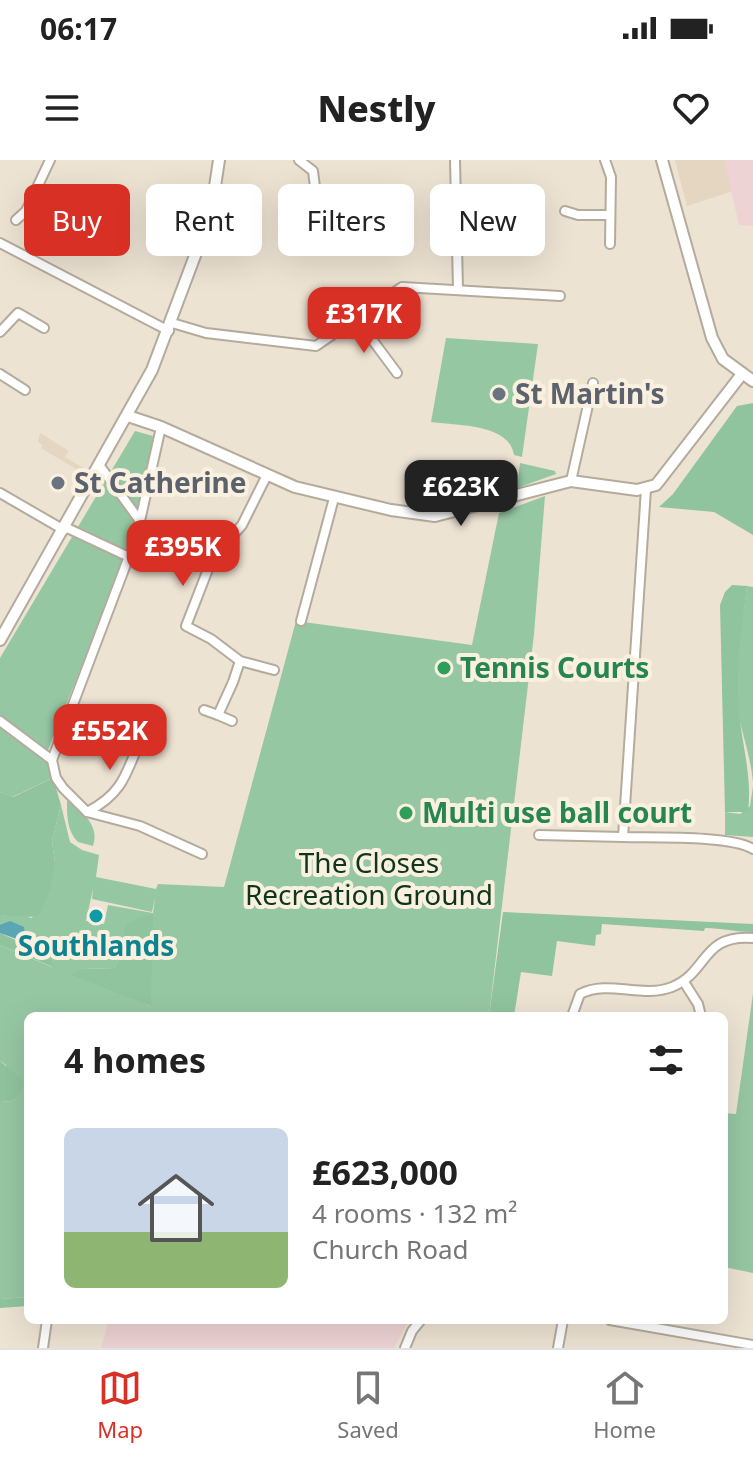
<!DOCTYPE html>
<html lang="en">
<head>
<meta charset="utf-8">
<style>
	:root { --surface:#fff; --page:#f2f2f2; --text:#222; --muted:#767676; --line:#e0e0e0; --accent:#d93025 }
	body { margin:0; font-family:"Noto Sans",sans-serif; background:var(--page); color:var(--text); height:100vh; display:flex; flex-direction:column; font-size:30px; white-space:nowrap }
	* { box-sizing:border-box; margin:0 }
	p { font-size:26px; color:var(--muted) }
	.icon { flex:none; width:44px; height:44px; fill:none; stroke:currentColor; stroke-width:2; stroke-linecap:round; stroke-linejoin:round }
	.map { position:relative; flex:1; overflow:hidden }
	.panel { position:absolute; left:24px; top:852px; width:704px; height:312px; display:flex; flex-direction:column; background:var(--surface); border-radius:12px; box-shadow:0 8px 32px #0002 }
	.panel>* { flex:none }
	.hud { position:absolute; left:24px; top:24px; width:706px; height:72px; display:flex; gap:16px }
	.price { position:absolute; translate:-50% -68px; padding:0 18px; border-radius:16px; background:var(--accent); color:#fff; font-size:26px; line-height:52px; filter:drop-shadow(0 2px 4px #0008) }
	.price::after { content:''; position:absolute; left:50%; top:48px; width:24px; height:18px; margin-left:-12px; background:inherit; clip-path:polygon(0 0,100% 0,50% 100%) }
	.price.current { background:#222; color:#fff }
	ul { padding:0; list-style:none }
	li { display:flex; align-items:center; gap:24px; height:200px; padding:0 40px }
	li span { display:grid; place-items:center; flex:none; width:224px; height:160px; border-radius:12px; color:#555 }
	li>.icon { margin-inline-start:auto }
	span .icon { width:96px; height:96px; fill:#fffc; stroke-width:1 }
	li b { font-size:34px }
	h2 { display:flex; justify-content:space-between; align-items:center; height:96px; padding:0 40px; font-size:34px }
	.tag { padding:0 28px; border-radius:12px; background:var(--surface); box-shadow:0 8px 32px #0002; font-size:28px; line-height:72px }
	.tag.current { background:var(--accent); color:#fff }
	.status { display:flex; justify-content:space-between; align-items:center; height:56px; padding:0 40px; background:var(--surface); direction:ltr }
	.status svg { height:22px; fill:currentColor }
	header { display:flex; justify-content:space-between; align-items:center; height:104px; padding:0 40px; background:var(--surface); font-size:36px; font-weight:800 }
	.menu { display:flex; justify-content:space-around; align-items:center; height:112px; border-top:2px solid var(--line); background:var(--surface); font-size:22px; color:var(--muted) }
	.menu a { display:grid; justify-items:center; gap:4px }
	.menu .current { color:var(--accent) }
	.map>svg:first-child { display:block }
</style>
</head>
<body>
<div class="status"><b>06:17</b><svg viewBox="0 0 49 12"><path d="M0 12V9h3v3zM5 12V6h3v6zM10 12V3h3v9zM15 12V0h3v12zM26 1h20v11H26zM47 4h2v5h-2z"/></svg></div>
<header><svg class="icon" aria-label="menu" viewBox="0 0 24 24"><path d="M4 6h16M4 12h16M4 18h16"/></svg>Nestly<svg class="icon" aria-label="heart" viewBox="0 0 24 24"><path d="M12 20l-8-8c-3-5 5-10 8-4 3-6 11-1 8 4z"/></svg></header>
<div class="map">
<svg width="753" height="1188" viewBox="0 0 753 1188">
	<rect width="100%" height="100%" fill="#ede3d3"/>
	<g fill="#e4d6c0">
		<polygon points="675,0 724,0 733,31 687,46"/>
		<polygon points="40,273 69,291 65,297 88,311 86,315 41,288 42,285 38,281"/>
	</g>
	<g fill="#eed3d4">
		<polygon points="724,0 753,0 753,66 739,65"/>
		<polygon points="109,1160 409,1160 394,1188 101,1188"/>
	</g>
	<g fill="#96c7a3" fill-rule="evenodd">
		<path d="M 446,178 L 538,184 L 522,297 L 514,295 C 509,263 457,266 431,262 Z"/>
		<path d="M 135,271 L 153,276 C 136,387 87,489 47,593 L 53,618 L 12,637 L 0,632 L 0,498 Z"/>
		<polygon points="520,303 555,311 556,314 517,328"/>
		<path d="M 545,336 L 534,474 L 489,856 L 28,856 L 28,1137 L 0,1139 L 0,942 L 13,941 L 6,905 L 0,901 L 0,785 L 52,807 L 32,775 L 22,781 L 25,772 L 0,765 L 0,756 L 17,754 L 32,758 L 55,703 L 52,681 L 61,645 L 70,682 L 82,690 L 99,695 L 96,717 L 156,729 L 158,724 L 224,727 L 296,461 L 472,485 L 499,353 ZM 93,729 L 92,739 L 152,752 L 155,738 L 153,753 L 108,745 L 104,764 L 86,761 ZM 123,772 L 150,846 L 83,809 L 115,808 L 121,801 Z"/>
		<path d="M 747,426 L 753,427 L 753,622 C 751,601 745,582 740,562 C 730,519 742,469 747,426 Z"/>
		<polygon points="753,626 753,677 725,675 725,652 740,654 750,646"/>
		<path d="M 70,640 C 83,652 100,667 93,686 L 78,682 C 67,671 67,656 67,641 Z"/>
		<polygon points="753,833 753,1113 724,1107 724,953 736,954"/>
	</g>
	<g fill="#90c49e">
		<polygon points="753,243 753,375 714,352 659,347 673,334 737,246"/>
		<path d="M 732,425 L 747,426 C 743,463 736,500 738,537 C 739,575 753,614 748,652 L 725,652 L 720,445 L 725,432 Z"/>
		<path d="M 53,618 L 61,645 L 52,681 L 55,703 L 50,730 L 40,755 C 28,759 13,755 0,756 L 0,632 L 13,637 Z"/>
		<path d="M 503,752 L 753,764 L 753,772 C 736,772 721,768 705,768 L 704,771 L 602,764 L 601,774 L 596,775 L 595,786 L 557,781 L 552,816 L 521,812 L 514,856 L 489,856 Z"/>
		<path d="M 153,754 L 151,846 L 69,814 L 83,809 L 115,808 C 134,785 104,763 153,754 Z"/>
		<polygon points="0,773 18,781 32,775 42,775 53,807 0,785"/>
		<polygon points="0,901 24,921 22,931 12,941 0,942"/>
		<polygon points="28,1137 28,1146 0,1148 0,1139"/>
	</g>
	<polygon fill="#5ba6b5" points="10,761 24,767 25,777 22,781 0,773 0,765"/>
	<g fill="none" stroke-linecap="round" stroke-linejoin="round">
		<defs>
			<g id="minor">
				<polyline points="299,0 313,11 315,27 308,34"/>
				<polyline points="455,0 458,129"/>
				<polyline points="605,0 611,17 610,84"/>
				<polyline points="565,51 578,55 610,55"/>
				<polyline points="16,60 26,51 50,0"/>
				<polyline points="0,83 169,171"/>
				<polyline points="356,158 397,213"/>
				<polyline points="172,163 206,173 316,186 402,127 560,136"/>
				<polyline points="0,172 18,153 44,168"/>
				<polyline points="0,214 25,230"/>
				<polyline points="100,306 140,361"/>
				<polyline points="571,321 593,223"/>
				<polyline points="0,333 64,370"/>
				<polyline points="65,367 129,397"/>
				<polyline points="301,461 334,338"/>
				<polyline points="240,501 274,510"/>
				<polyline points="204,550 218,555 233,522 240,501 211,479 186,466 212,399 242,365 267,315"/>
				<polyline points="218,555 232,561"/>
				<polyline points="0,561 52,600 56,618 63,628 87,652 140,666 202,694"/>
				<polyline points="52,600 131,391 140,361 161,267"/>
				<path d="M 87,652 C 122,634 126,615 140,580"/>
				<polyline points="539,675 623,677 646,329"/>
				<path d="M 623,677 C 651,678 731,675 753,689"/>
				<polyline points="684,822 698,844 701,856"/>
				<path d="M 572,856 L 580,834 C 609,819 641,839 672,827 C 709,812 701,774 753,778"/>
				<polyline points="610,1160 753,1185"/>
				<polyline points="43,1188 47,1160"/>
				<polyline points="405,1188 412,1171 421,1160"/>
				<polyline points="558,1188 563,1160"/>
			</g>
			<g id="tertiary">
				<polyline points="662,0 712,178 723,199 753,221"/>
				<polyline points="128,256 161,267 295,327 391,350 435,356 571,321 637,330 656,325 742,214"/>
				<polyline points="0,480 152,210 211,53 219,0"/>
			</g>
		</defs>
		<use href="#minor" stroke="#b4ab9c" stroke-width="12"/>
		<use href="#tertiary" stroke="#b4ab9c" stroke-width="14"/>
		<use href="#minor" stroke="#fff" stroke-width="8"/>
		<use href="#tertiary" stroke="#fff" stroke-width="10"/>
	</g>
	<g fill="#6b7280" stroke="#faf0e0" stroke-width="3">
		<circle cx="499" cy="234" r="8"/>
		<circle cx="58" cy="323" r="8"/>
	</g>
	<g fill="#2e9e5b" stroke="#faf0e0" stroke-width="3">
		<circle cx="444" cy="508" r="8"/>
		<circle cx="406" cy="653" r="8"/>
	</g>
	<circle fill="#0f9aa8" stroke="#faf0e0" stroke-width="3" cx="96" cy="756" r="8"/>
	<g text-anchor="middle" stroke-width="8" stroke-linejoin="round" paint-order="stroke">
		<g font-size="28" font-weight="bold" fill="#5b616d" stroke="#faf0e0" text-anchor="start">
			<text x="515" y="244">St Martin's</text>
			<text x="74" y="333">St Catherine</text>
		</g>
		<g font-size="28" font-weight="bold" fill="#27864d" stroke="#faf0e0" text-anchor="start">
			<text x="460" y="518">Tennis Courts</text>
			<text x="422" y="663">Multi use ball court</text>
		</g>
		<g font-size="28" fill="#0d361d" stroke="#faf0e0">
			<text x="369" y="713">The Closes<tspan x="369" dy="32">Recreation Ground</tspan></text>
		</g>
		<g font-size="28" font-weight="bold" fill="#0d838f" stroke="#faf0e0">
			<text x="96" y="796">Southlands</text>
		</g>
	</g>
</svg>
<b class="price" style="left:364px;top:195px">£317K</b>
<b class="price current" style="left:461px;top:368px">£623K</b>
<b class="price" style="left:183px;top:428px">£395K</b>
<b class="price" style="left:110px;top:612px">£552K</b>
<div class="hud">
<a class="tag current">Buy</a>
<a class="tag">Rent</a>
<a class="tag">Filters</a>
<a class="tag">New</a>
</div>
<section class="panel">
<h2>4 homes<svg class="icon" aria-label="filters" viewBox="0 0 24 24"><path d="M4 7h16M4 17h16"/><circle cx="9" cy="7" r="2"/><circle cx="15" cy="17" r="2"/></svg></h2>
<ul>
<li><span style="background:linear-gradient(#c9d6e8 65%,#8fb573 0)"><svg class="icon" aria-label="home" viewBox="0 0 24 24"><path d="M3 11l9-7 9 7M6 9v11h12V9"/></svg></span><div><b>£623,000</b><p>4 rooms · 132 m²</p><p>Church Road</p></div></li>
</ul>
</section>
</div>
<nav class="menu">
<a class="current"><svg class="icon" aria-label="map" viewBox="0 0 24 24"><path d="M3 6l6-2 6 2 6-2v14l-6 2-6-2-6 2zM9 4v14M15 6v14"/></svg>Map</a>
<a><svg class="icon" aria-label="saved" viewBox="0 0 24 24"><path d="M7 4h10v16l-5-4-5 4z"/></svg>Saved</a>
<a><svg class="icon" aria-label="home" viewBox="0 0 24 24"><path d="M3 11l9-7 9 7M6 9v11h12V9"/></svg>Home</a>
</nav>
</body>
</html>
